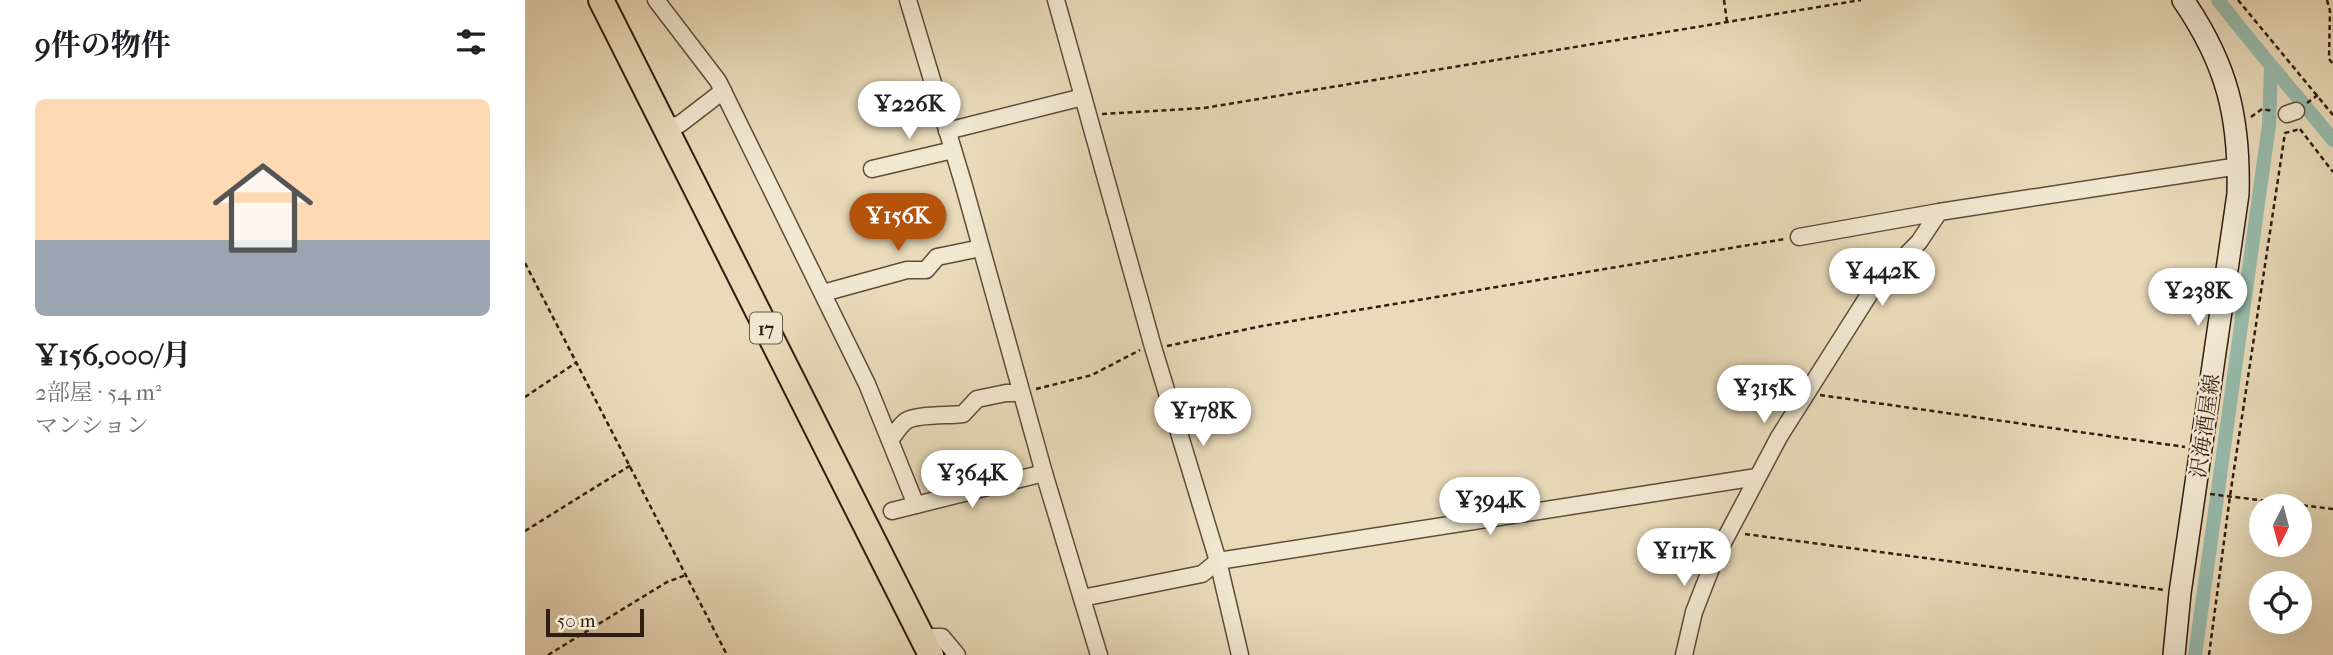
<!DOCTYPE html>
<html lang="ja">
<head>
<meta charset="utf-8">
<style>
	:root { --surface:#fff; --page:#f6f6f6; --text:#202124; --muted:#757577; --line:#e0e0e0; --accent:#b45309 }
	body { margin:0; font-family:"IM FELL French Canon","Noto Serif JP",serif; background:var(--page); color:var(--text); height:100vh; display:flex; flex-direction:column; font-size:26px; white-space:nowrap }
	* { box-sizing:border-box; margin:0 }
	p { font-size:23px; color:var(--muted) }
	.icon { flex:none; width:38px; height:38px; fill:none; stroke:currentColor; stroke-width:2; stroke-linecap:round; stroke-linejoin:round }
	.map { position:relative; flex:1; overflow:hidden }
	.details { display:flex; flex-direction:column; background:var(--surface); width:525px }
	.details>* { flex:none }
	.needle { width:46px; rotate:186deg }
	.buttons { position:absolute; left:1724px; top:494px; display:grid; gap:14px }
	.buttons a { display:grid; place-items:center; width:63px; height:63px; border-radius:50%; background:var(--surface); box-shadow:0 7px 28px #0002; font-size:35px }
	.scale { position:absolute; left:21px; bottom:18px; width:98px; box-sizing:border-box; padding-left:7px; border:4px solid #301c11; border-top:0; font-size:19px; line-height:24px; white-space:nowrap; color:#301c11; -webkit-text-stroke:5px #f1e8d2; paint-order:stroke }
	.price { position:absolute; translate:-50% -60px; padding:0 16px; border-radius:24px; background:#fff; color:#222; font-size:23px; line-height:46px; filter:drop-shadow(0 2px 4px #0008) }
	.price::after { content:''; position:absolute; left:50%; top:42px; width:21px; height:16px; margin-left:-10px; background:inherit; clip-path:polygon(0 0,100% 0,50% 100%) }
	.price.current { background:var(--accent); color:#fff }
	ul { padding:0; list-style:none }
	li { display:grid; align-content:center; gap:14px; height:371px; padding:0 35px }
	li+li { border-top:2px solid var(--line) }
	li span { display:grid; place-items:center; height:217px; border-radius:10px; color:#555 }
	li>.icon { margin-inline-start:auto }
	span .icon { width:126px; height:126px; fill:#fffc; stroke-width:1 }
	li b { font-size:30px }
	h2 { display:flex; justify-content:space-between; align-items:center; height:84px; padding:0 35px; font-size:30px }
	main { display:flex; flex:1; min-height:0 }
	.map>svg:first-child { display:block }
</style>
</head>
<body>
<main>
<section class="details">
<h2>9件の物件<svg class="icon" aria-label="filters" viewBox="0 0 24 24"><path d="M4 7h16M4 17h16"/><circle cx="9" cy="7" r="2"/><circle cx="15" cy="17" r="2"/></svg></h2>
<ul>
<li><span style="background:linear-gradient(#ffd9b3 65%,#9aa5b1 0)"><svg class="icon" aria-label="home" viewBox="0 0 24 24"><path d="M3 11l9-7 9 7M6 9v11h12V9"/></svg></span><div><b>¥156,000/月</b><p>2部屋 · 54 m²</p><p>マンション</p></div></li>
</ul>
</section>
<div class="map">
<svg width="1808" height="655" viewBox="0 0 1808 655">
	<rect width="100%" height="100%" fill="#e9dbba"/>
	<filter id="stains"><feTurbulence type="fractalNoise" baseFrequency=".00286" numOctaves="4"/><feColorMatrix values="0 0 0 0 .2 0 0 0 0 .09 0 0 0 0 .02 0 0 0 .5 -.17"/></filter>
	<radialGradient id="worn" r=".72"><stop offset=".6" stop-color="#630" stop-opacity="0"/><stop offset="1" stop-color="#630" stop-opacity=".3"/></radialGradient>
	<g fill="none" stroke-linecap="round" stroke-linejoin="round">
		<g stroke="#97bbad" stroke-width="14">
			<path d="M 1693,0 C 1730,48 1770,93 1808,140"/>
			<polyline points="1670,655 1744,125 1746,68"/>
		</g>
		<defs>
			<g id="street">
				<polyline points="131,0 193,81 342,384 391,505"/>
				<polyline points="383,0 439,186 519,473 574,655"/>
				<polyline points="531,0 628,347 693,561 715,655"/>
				<polyline points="1762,114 1771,111"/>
				<polyline points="140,128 155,124 198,91"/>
				<polyline points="422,131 558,97"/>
				<polyline points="347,169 428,150"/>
				<polyline points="1274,237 1414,212 1714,166"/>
				<polyline points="298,293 382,270 401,270 412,257 456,248"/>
				<path d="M 366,439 C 370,434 375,425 381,421 C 392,414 423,416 438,414 L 452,399 L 481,393 L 496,393"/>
				<polyline points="367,511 519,473"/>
				<polyline points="557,598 677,574 693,561 1232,477"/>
				<polyline points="397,637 417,637 432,655"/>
				<polyline points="1159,655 1169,612 1190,558 1254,437 1347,290 1394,242 1414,212"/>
			</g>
			<path id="secondary" d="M 1649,655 L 1655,593 L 1713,194 C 1715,117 1702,64 1658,0"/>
			<polyline id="primary" points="76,0 406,655"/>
		</defs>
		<use href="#street" stroke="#5e4c3b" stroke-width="19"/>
		<use href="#secondary" stroke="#301c11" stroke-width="24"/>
		<use href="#primary" stroke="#301c11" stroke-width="28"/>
		<g stroke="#301c11" stroke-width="2.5" stroke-dasharray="5 3.5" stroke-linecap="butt">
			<polyline points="1199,0 1202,22"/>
			<polyline points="1713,0 1808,115"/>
			<polyline points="1802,0 1805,11 1804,59 1808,64"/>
			<polyline points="1782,103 1793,95"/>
			<polyline points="577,114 679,108 1336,0"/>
			<polyline points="1726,117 1737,109 1748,111"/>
			<polyline points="1775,129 1808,172"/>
			<polyline points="0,263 202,655"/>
			<polyline points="642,346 737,326 1260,239"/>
			<polyline points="511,389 567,375 615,350"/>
			<polyline points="1295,395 1660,447"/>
			<polyline points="0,397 52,362"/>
			<polyline points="1685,494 1808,509"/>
			<polyline points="0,531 106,465"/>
			<polyline points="1220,534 1640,590"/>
			<polyline points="23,655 142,582 161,575"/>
			<polyline points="1684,655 1705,496 1760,133 1775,129"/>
		</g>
		<use href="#street" stroke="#f1e8d2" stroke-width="16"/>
		<use href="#secondary" stroke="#f1e8d2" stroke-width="21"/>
		<use href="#primary" stroke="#e9dbba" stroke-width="24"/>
	</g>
	<g text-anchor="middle" stroke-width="5" stroke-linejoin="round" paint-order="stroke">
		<rect fill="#f1e8d2" stroke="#6a594b" stroke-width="2" x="225" y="312.5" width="32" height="31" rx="5"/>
		<g font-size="19" font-weight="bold" fill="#301c11">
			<text x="241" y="335">17</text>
		</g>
		<g font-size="21" fill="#301c11" stroke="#f1e8d2">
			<text transform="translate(1680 426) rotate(-82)" y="7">沢海酒屋線</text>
		</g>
	</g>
	<rect width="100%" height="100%" filter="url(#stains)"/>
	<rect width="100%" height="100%" fill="url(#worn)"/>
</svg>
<div class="buttons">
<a><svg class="needle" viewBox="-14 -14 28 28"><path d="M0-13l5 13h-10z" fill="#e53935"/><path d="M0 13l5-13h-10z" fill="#757577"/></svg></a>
<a><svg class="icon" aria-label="locate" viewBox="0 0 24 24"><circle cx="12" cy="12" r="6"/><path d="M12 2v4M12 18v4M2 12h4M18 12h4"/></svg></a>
</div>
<div class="scale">50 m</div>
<b class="price" style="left:384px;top:141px">¥226K</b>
<b class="price current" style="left:373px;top:253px">¥156K</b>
<b class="price" style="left:1357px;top:308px">¥442K</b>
<b class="price" style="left:1673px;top:328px">¥238K</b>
<b class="price" style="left:1239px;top:425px">¥315K</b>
<b class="price" style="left:678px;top:448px">¥178K</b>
<b class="price" style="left:447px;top:510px">¥364K</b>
<b class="price" style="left:965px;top:537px">¥394K</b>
<b class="price" style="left:1159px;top:588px">¥117K</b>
</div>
</main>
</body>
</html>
